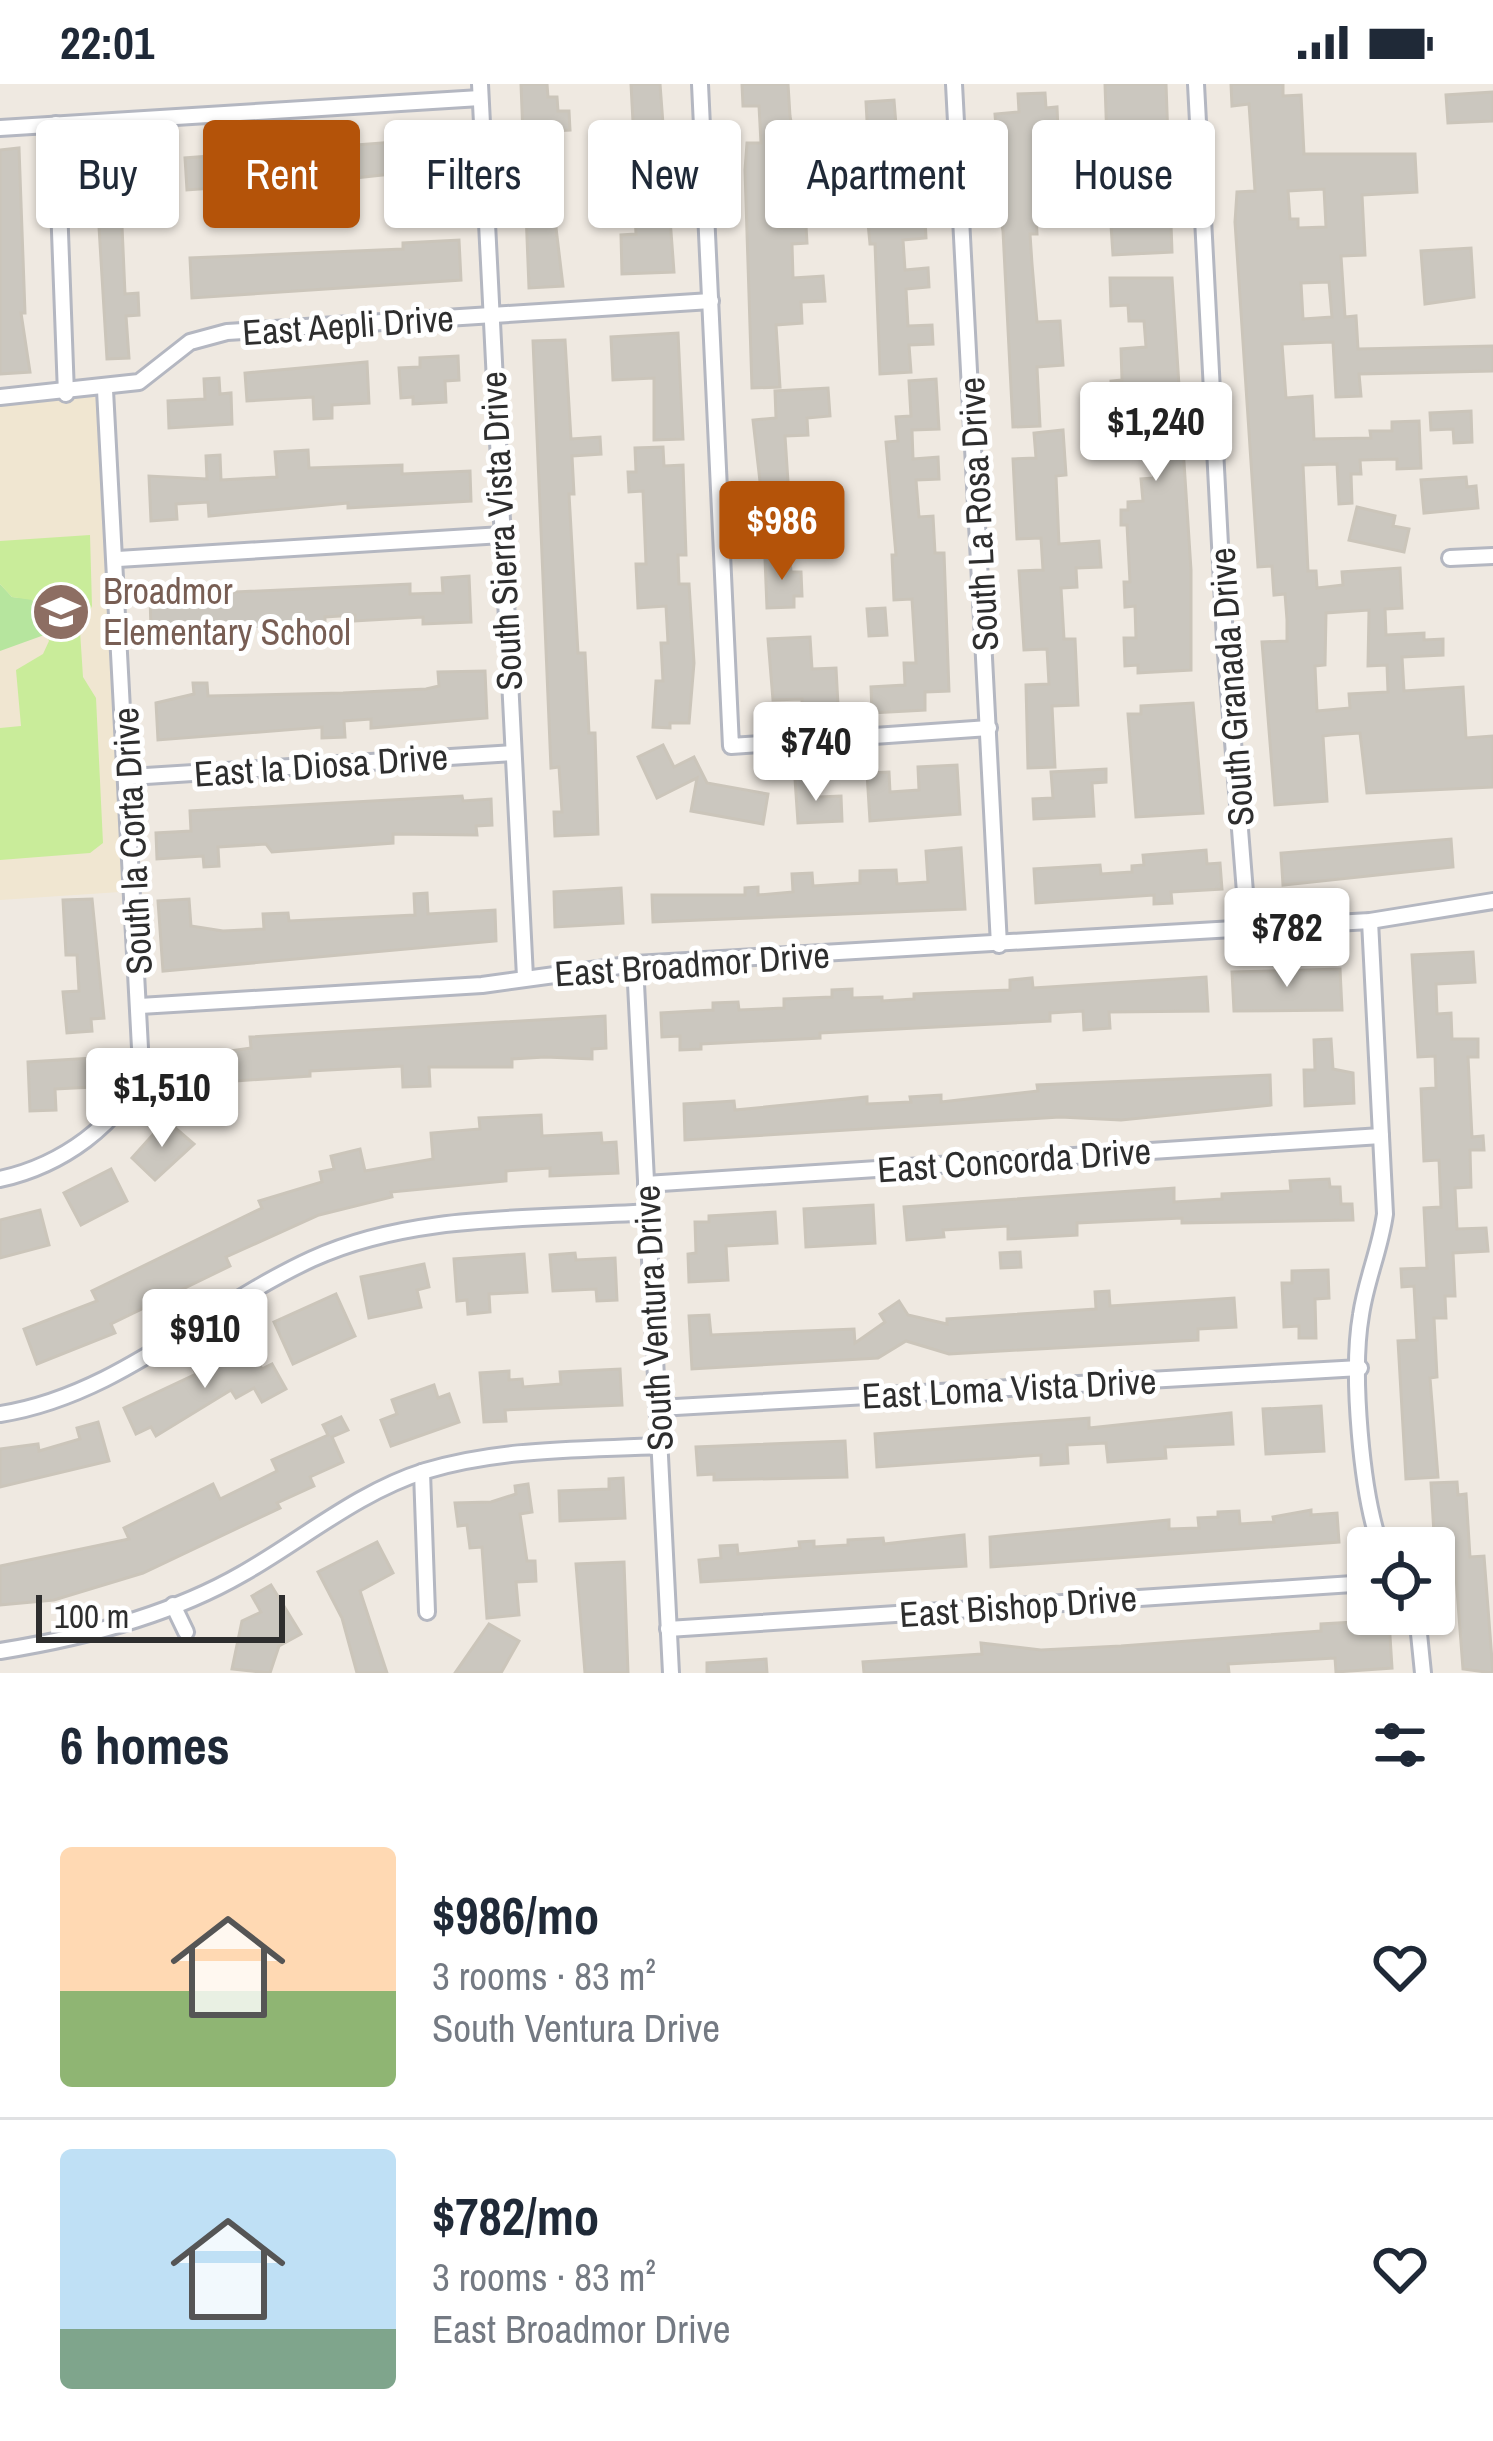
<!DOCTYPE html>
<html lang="en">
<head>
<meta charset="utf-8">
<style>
	:root { --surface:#fff; --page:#f2f2f3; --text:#1f2937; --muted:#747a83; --line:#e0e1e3; --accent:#b45309 }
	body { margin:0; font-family:"Archivo Narrow",sans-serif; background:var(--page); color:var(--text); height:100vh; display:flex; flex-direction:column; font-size:45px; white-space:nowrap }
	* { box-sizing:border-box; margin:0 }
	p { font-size:39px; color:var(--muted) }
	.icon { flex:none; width:66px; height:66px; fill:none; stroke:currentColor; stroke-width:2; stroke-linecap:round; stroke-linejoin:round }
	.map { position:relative; height:1589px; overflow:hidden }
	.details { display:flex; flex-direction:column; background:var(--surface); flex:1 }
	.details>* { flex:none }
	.hud { position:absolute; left:36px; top:36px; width:1422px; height:108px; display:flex; gap:24px }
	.buttons { position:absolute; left:1347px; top:1443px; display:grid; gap:24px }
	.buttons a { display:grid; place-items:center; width:108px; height:108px; border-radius:12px; background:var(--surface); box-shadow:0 3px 9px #0004; font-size:60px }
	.scale { position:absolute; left:36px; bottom:30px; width:249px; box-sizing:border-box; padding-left:12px; border:6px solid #2e2e2e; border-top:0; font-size:33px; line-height:42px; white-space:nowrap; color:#2e2e2e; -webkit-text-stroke:9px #fff; paint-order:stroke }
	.price { position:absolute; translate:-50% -102px; padding:0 27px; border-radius:12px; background:#fff; color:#222; font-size:39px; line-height:78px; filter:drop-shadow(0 3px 6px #0008) }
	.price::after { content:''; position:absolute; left:50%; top:72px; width:36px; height:27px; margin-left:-18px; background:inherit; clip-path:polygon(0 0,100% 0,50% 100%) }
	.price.current { background:var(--accent); color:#fff }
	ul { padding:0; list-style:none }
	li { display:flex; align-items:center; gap:36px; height:300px; padding:0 60px }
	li+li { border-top:3px solid var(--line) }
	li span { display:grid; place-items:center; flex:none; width:336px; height:240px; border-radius:12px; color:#555 }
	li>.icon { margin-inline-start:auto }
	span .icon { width:144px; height:144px; fill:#fffc; stroke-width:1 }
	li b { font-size:51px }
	h2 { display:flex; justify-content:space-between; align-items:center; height:144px; padding:0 60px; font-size:51px }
	.tag { padding:0 42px; border-radius:12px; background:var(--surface); box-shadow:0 3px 9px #0004; font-size:42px; line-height:108px }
	.tag.current { background:var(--accent); color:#fff }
	.status { display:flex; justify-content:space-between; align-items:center; height:84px; padding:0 60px; background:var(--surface); direction:ltr }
	.status svg { height:33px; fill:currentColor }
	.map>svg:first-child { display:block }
</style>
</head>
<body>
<div class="status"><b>22:01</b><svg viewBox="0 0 49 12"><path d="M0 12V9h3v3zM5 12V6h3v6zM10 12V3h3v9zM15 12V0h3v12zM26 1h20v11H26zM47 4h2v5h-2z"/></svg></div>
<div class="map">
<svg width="1493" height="1589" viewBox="0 0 1493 1589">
	<rect width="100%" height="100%" fill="#efe9e1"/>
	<polygon fill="#f0e6d1" points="105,306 135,807 0,816 0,313"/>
	<polygon fill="#b6e59e" points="0,500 12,513 32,515 47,550 0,567"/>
	<polygon fill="#c9ec9a" points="90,451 92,522 80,547 83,593 96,614 103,759 90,769 0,776 0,644 21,642 16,586 43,570 49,557 32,516 12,513 0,500 0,457"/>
	<g fill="#cbc7bf" stroke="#cbc5ba" stroke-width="3" fill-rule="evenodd">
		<polygon points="521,0 547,0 548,13 557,13 558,27 569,27 570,46 550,47 551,69 547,69 563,202 529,204"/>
		<polygon points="631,0 660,0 674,188 622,190 621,151 636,150 634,107 639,107 636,62 620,63 619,38 633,38"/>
		<polygon points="742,0 788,0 790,32 794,53 801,52 802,75 774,76 778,144 806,142 807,159 792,160 793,194 823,192 825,217 801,218 802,239 776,241 780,303 752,304 745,86 747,59 761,59 759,22 743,22"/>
		<polygon points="1105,0 1166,0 1172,168 1113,171 1109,112 1100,113 1098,58 1107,58"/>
		<path d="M 1231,0 L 1283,0 L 1283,12 L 1301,11 L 1304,70 L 1415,70 L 1417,108 L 1362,111 L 1365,171 L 1341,172 L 1345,233 L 1356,232 L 1358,265 L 1493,262 L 1493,287 L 1359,290 L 1361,312 L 1336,313 L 1333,258 L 1282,260 L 1286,314 L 1312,312 L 1314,355 L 1371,354 L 1370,347 L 1392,347 L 1392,338 L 1419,337 L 1421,384 L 1397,385 L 1397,375 L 1360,376 L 1361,390 L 1351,390 L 1352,419 L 1339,420 L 1337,380 L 1303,381 L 1308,487 L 1316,487 L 1317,504 L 1343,501 L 1342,488 L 1400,484 L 1402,524 L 1385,525 L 1386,551 L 1424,549 L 1424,556 L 1443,555 L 1443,571 L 1402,573 L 1404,607 L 1463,603 L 1466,654 L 1493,652 L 1493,703 L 1367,709 L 1360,649 L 1331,651 L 1323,652 L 1327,717 L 1275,721 L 1262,558 L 1287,557 L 1287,536 L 1285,510 L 1274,511 L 1272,482 L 1258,483 L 1235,138 L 1237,108 L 1255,107 L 1249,20 L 1232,22 ZM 1324,105 L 1326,143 L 1298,144 L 1298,135 L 1290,135 L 1288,107 ZM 1329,198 L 1332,233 L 1303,235 L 1301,199 ZM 1369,526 L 1368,582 L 1387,581 L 1388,608 L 1349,610 L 1350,624 L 1317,627 L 1315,582 L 1325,581 L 1326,529 Z"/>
		<polygon points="1493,8 1493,37 1448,39 1446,11"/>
		<polygon points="1045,9 1046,24 1057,23 1058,46 1036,48 1040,109 1035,109 1037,150 1030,150 1032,180 1037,238 1060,237 1063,281 1037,283 1040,342 1013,343 1003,147 990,77 998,69 995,30 1019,28 1018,10"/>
		<polygon points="894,16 896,41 920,39 926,154 903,156 905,186 928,184 929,203 906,205 908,242 932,241 933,260 909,261 911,288 880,290 875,160 870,160 868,139 898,137 896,106 882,107 881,92 847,94 846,76 869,74 866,18"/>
		<polygon points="459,53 460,87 428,88 429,107 412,108 410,88 327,97 327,90 302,91 303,115 269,116 268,100 187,106 185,74"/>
		<polygon points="19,64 25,229 21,229 30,288 0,290 0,66"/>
		<polygon points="133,67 155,77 136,118 105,103 113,87 121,92"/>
		<polygon points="122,142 125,210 138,209 139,231 126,232 129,274 107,275 99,143"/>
		<polygon points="459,156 461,196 192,214 190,174 403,165 403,159"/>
		<polygon points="1471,164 1474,213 1425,220 1421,167"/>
		<polygon points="1110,194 1172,194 1191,486 1191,586 1138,589 1138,581 1125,582 1124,554 1136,554 1135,522 1125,523 1124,498 1130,498 1127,441 1121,441 1121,426 1128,426 1128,418 1143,417 1141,395 1154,394 1151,339 1114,341 1111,297 1122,296 1121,265 1146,263 1144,237 1129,237 1128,221 1111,222"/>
		<polygon points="678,249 683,355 654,356 654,294 613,296 611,253"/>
		<polygon points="565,256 571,355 600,353 601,370 572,372 574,410 569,410 578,569 585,569 589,649 595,649 598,750 555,752 554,728 562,728 559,683 551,684 533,257"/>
		<polygon points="458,272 459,296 445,297 446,318 413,320 413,313 401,314 399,284 420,283 420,274"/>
		<polygon points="367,278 369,319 332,321 332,334 314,335 313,313 247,317 245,289"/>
		<polygon points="219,294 220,310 231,309 232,340 169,344 168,317 205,315 204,295"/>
		<polygon points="936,295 939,345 912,346 913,375 938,373 939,395 916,396 919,433 933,432 935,469 944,469 949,607 925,608 925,626 872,629 871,603 905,601 904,579 916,579 912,515 894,516 892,471 896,471 886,358 898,357 896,333 911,332 909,297"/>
		<polygon points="828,304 830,332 807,334 808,351 785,352 789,413 762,415 753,336 776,334 775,307"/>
		<polygon points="1471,327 1472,358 1454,359 1453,345 1431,346 1430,329"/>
		<polygon points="1063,346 1066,391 1056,392 1059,460 1099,457 1101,483 1076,484 1077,503 1061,504 1064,555 1075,555 1078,621 1052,622 1055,683 1028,684 1026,601 1049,600 1047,565 1024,566 1019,487 1043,486 1041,454 1017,455 1013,375 1036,374 1034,349"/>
		<polygon points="663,363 664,382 683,381 686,471 678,471 679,500 689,500 694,579 689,639 670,639 670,644 653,643 656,597 663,597 661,559 668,559 666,522 638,524 636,480 646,480 643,407 629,408 628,388 636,388 635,364"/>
		<polygon points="308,366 309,384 402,381 402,390 470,387 471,417 348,424 348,419 209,432 208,418 176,420 177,435 151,437 149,392 207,395 206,372 220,371 221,396 277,393 275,368"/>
		<polygon points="1466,393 1467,403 1476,402 1478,424 1424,429 1421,396"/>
		<polygon points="818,418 821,461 779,463 783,420"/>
		<polygon points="1357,423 1395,432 1393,442 1409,445 1404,468 1349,456"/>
		<polygon points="790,474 791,488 801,488 802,512 794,512 794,523 767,524 765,475"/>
		<polygon points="469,492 471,538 423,540 423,533 355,537 355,531 325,533 325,540 151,546 150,512 410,500 410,510 443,509 442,494"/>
		<polygon points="885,524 887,551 869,552 867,525"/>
		<polygon points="810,553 812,585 836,584 838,621 802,623 802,615 773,616 768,555"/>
		<polygon points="485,587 487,634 371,644 371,635 344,637 345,653 322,654 322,643 158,656 156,619 194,610 193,599 207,599 208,612 343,609 426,605 439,602 438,588"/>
		<polygon points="1193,619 1203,729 1136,733 1128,630 1141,630 1141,622"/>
		<polygon points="663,661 674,683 694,673 707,699 768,710 763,740 691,727 697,694 657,714 638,673"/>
		<polygon points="957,681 960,730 870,737 867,689 889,688 890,708 919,706 918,683"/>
		<polygon points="1106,685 1106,698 1092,699 1094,732 1034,735 1033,715 1053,714 1051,688"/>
		<polygon points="817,694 818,713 841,712 842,737 798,739 795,695"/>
		<polygon points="462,712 463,717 491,715 492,741 476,742 477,751 393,750 393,759 272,768 266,760 218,763 219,782 204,783 203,772 157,775 156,749 191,747 190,727"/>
		<polygon points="1451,755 1453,783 1283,801 1281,769"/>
		<polygon points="961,764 965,825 653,838 652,811 745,811 745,804 758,803 758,811 793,808 792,790 812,789 813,802 860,799 860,787 896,786 897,800 928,798 926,767"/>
		<polygon points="1206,766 1207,780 1220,779 1222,805 1171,808 1172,819 1154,820 1154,811 1036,819 1034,785 1100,781 1101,790 1132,788 1132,782 1144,781 1143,771"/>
		<polygon points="621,804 623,839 555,843 554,808"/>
		<polygon points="427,809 428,830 495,826 496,857 163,887 158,817 189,815 191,842 223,847 264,845 263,830 288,829 289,837 415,831 414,810"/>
		<polygon points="92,815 104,934 91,935 92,947 67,949 63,908 79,907 77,871 66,871 63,816"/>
		<polygon points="1473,868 1475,898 1436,900 1437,930 1451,929 1452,955 1478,955 1478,973 1468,973 1472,1053 1483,1052 1484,1066 1470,1066 1471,1103 1455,1104 1457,1145 1486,1144 1488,1167 1453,1169 1455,1212 1445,1212 1446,1234 1434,1234 1437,1293 1430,1294 1438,1393 1406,1395 1398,1257 1417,1256 1414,1202 1402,1203 1401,1185 1427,1184 1424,1124 1441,1123 1439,1076 1424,1077 1421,1005 1436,1004 1435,972 1418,973 1412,871"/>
		<polygon points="1340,885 1342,926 1234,927 1232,888"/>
		<polygon points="1206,893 1208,927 1109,928 1110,944 1084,946 1083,927 1050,929 1050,937 820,949 820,954 701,960 701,965 680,966 680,952 662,953 661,929 713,926 713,919 738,918 739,926 784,924 784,915 832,913 832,906 852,905 852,914 882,913 882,917 914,915 914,910 1010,906 1010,896 1032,894 1033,904"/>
		<polygon points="605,932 606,964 592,965 592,975 545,973 512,975 512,983 429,983 430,1002 403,1003 402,982 310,987 310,992 235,997 235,1005 169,1009 167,976 251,964 250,953"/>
		<polygon points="1331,955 1333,985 1353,989 1354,1019 1305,1022 1304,986 1315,986 1314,956"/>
		<polygon points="92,974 93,1003 55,1005 56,1026 30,1027 28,978"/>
		<polygon points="1270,991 1271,1021 1121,1036 1060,1033 685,1056 684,1020 734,1017 735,1026 867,1013 867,1020 911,1018 910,1013 941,1011 941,1018 1038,1007 1037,1001"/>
		<polygon points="541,1031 542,1052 601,1049 602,1059 616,1058 618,1089 550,1092 550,1084 506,1087 506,1097 391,1108 392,1113 319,1131 226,1173 230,1182 111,1240 115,1249 37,1280 24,1245 97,1217 92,1207 262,1124 259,1117 322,1098 320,1088 334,1085 331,1072 360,1065 365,1087 433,1075 431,1049 480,1045 479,1034"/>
		<polygon points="166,1036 194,1060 155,1096 132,1074"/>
		<polygon points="111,1085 127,1117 81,1141 64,1109"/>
		<polygon points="1329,1095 1330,1103 1340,1103 1341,1120 1352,1120 1353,1136 1182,1139 1182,1134 1077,1139 1077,1151 1008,1155 1008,1142 943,1146 944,1153 907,1156 904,1123 1174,1104 1174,1118 1222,1115 1222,1110 1291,1107 1290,1097"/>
		<polygon points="873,1121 875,1159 806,1163 804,1125"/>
		<polygon points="40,1126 49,1161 0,1174 0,1136"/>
		<polygon points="775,1128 777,1159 726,1162 728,1196 689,1198 688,1170 696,1169 695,1138 709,1138 709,1132"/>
		<polygon points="1020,1168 1021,1183 1001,1184 1000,1169"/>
		<polygon points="575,1169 576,1176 615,1174 617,1216 597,1217 596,1205 553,1207 550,1171"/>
		<polygon points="524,1170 527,1208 489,1210 490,1228 468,1230 467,1216 457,1217 454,1175"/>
		<polygon points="424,1180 429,1203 417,1206 421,1223 369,1234 361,1193"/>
		<polygon points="1328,1186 1329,1214 1315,1215 1316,1254 1299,1254 1299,1242 1284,1243 1282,1199 1292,1199 1292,1187"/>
		<polygon points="1109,1207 1110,1222 1234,1214 1236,1243 1198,1245 1198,1256 949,1270 906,1257 878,1274 692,1285 689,1232 709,1231 711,1251 854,1245 855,1259 885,1238 880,1230 899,1217 908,1231 947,1240 947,1235 1096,1225 1095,1208"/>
		<polygon points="336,1210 355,1252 293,1280 274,1238"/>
		<polygon points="249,1261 262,1285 272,1280 286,1305 262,1318 254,1304 236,1314 231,1306 156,1352 151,1343 136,1350 124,1324 196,1290 193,1284 217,1271 220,1277"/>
		<polygon points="620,1285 622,1321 505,1326 506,1337 484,1338 480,1289 509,1287 509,1296 522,1295 523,1303 561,1300 560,1288"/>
		<polygon points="434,1301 438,1314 449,1310 459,1338 391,1362 381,1336 397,1330 392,1316"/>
		<polygon points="1321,1322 1324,1367 1266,1370 1263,1325"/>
		<polygon points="1231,1329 1233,1360 1165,1363 1166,1374 1108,1378 1106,1359 1067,1361 1068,1379 1041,1381 1041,1371 877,1383 875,1350 1089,1334 1089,1344"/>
		<polygon points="341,1333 348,1346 332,1353 343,1378 310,1393 314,1402 277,1419 280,1424 143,1489 54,1516 0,1521 0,1482 129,1455 124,1444 213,1400 220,1415 277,1387 272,1376 328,1351 323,1341"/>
		<polygon points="98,1338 109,1377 0,1403 0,1365 38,1360 39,1367 80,1355 77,1344"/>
		<polygon points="845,1357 847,1393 714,1396 714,1390 698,1391 696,1363"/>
		<polygon points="623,1394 625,1434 560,1437 559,1407 609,1405 609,1395"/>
		<polygon points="1457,1398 1458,1411 1466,1410 1470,1473 1484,1472 1493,1589 1463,1585 1454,1466 1435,1467 1431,1399"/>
		<polygon points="528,1400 532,1428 520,1430 527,1477 535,1477 536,1497 516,1498 519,1531 487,1534 482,1463 470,1464 467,1441 458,1442 455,1419 491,1418 516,1410 515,1402"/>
		<polygon points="1311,1426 1311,1431 1337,1429 1339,1458 991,1483 990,1453 1169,1436 1169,1445 1199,1444 1198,1434 1218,1433 1218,1428 1239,1427 1240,1440 1274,1438 1273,1433"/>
		<polygon points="964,1451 966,1482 701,1498 699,1476 721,1474 720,1462 737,1461 738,1470 800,1464 799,1458 814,1457 814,1463 848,1461 848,1456 883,1454 884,1460"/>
		<polygon points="377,1458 393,1489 360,1507 387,1589 357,1589 342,1534 318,1488"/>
		<polygon points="624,1478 628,1589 585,1589 576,1480"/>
		<polygon points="271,1501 301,1550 279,1562 270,1589 232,1585 242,1537 261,1528 252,1512"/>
		<polygon points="1389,1536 1392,1584 1336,1588 1335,1574 1228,1580 1229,1589 864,1589 863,1578 982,1570 981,1559 1041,1566 1121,1562 1321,1547 1321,1540"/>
		<polygon points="489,1540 519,1557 501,1589 455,1589"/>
		<polygon points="766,1575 767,1589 707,1589 707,1579"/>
	</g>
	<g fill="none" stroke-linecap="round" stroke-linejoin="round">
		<defs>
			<g id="minor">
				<polyline points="480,0 525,893"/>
				<polyline points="700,0 731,662 989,644"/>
				<polyline points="954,0 999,861"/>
				<polyline points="1196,0 1225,557 1248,846"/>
				<polyline points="56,40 66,310"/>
				<polyline points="0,44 480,14"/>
				<polyline points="0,313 139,298 190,258 227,248 711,217"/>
				<polyline points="1450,474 1493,472"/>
				<polyline points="118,475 502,451"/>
				<polyline points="130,693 513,669"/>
				<path d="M 1370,837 L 1385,1130 C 1380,1166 1366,1196 1361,1231 C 1351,1288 1361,1410 1381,1464"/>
				<polyline points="635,880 671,1589"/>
				<polyline points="140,922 482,901 635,880 1370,837 1493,817"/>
				<path d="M 0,1095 C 59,1082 122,1041 141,983 L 105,306"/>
				<polyline points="646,1100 1381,1052"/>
				<polyline points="658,1324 1360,1284"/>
				<path d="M 0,1330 C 117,1312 207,1223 312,1175 C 415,1128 537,1136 648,1128"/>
				<polyline points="422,1388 427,1528"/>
				<polyline points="173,1521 186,1548"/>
				<polyline points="1417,1530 1423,1589"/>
				<polyline points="668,1545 1368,1499"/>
				<path d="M 0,1567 C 82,1554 169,1532 242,1490 C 302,1456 358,1408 425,1387 C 501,1364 581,1366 660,1362"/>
			</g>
		</defs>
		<use href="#minor" stroke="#b4b7c1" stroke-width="20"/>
		<use href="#minor" stroke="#fff" stroke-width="14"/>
	</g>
	<defs>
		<symbol id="school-disc" viewBox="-11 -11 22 22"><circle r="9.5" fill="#8d6e63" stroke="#fff"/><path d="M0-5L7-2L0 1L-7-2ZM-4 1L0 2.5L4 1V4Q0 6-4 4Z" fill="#fff"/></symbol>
	</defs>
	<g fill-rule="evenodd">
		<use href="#school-disc" x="28" y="495" width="66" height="66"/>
	</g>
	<g text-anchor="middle" stroke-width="10" stroke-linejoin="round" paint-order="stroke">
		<g font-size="36" fill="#2e2e2e" stroke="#fff">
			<text transform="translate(348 241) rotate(-4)" y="13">East Aepli Drive</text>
			<text transform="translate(978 430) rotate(-93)" y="13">South La Rosa Drive</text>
			<text transform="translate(501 447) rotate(-93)" y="13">South Sierra Vista Drive</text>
			<text transform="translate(1231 603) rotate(-94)" y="13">South Granada Drive</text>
			<text transform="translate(321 681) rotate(-4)" y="13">East la Diosa Drive</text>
			<text transform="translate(132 757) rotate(-93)" y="13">South la Corta Drive</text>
			<text transform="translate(692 880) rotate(-4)" y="13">East Broadmor Drive</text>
			<text transform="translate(1014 1076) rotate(-4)" y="13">East Concorda Drive</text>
			<text transform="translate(653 1234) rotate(-93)" y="13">South Ventura Drive</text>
			<text transform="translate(1009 1304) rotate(-3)" y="13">East Loma Vista Drive</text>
			<text transform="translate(1018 1522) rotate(-4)" y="13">East Bishop Drive</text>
		</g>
		<g font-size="36" fill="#785e54" stroke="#fff" text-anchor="start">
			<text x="103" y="520">Broadmor<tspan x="103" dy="41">Elementary School</tspan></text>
		</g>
	</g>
</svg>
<div class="buttons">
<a><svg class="icon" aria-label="locate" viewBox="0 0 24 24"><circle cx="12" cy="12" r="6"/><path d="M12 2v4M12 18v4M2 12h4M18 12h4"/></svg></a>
</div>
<div class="scale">100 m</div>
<b class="price" style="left:1156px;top:400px">$1,240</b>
<b class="price current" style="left:782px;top:499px">$986</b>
<b class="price" style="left:816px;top:720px">$740</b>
<b class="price" style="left:1287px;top:906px">$782</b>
<b class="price" style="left:162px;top:1066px">$1,510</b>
<b class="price" style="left:205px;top:1307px">$910</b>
<div class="hud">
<a class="tag">Buy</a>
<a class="tag current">Rent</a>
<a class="tag">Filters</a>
<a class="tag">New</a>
<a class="tag">Apartment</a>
<a class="tag">House</a>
</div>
</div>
<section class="details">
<h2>6 homes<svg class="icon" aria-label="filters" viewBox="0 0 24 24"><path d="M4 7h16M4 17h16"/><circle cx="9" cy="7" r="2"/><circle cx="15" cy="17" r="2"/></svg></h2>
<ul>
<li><span style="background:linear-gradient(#ffd9b3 60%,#8fb573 0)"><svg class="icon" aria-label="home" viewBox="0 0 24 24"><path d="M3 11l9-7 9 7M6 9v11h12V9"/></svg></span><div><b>$986/mo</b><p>3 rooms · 83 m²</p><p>South Ventura Drive</p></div><svg class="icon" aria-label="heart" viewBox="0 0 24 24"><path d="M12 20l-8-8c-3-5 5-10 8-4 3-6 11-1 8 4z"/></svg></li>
<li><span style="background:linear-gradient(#bfe0f5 75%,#7fa58c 0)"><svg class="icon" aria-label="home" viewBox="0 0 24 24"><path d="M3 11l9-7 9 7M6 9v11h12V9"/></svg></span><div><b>$782/mo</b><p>3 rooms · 83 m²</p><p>East Broadmor Drive</p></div><svg class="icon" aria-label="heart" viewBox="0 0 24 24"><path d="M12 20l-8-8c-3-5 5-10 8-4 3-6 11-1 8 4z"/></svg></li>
</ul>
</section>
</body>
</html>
